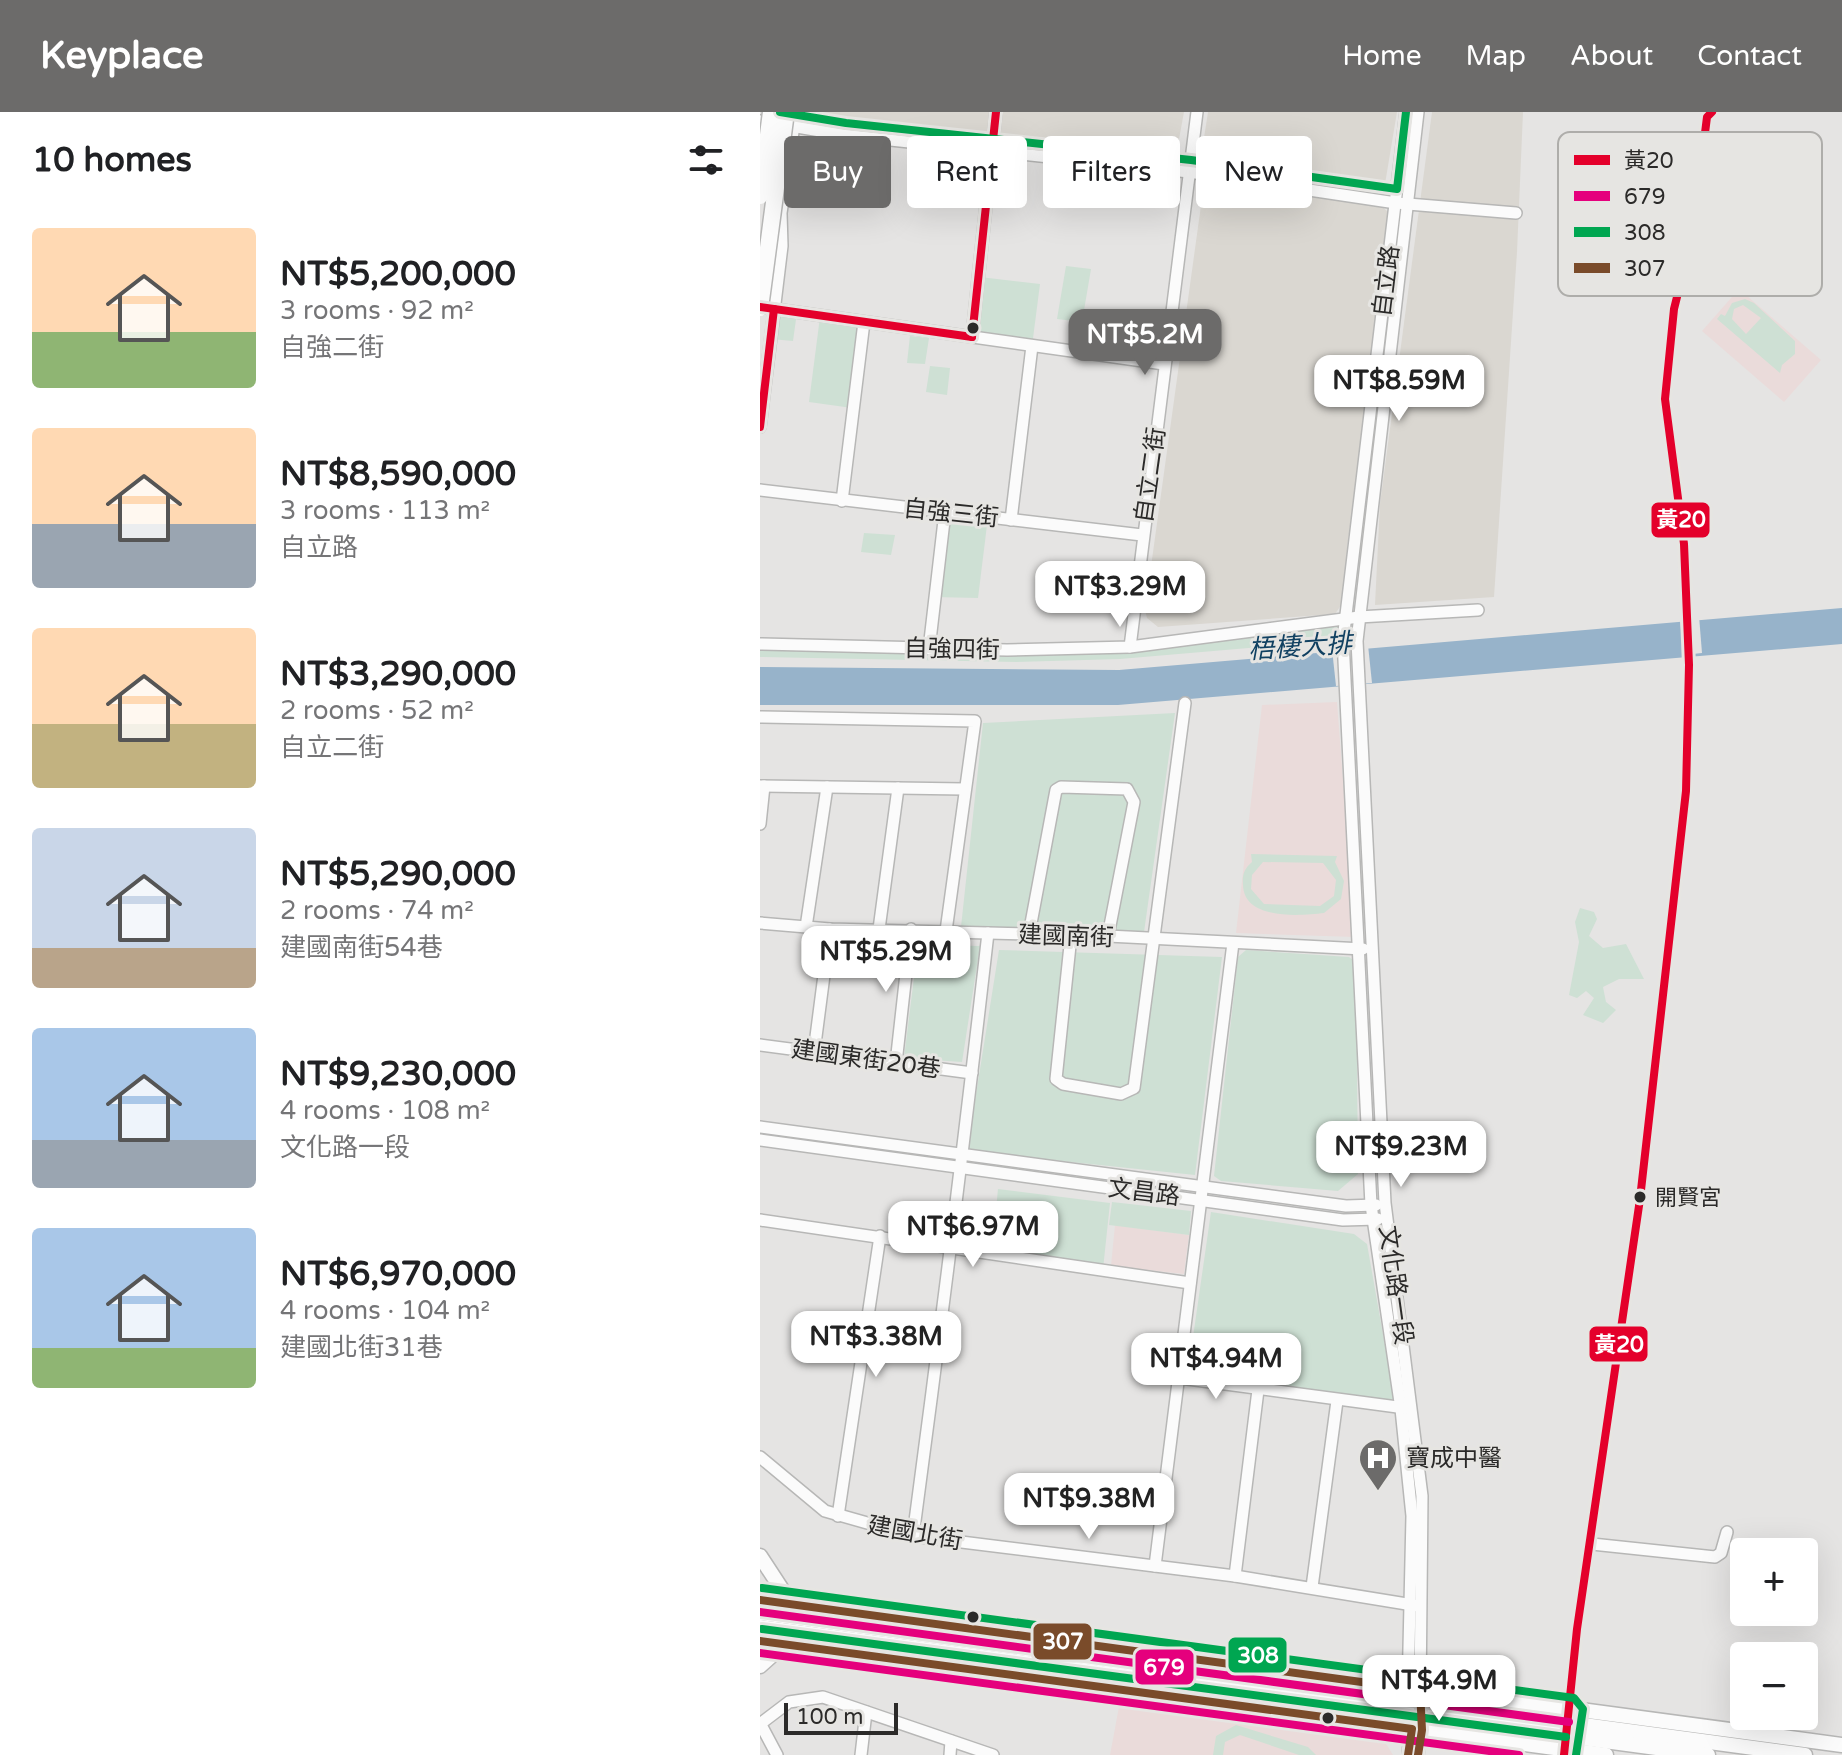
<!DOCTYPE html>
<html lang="en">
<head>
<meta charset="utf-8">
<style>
	:root { --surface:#fff; --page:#f6f6f6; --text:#202124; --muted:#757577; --accent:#6c6b6a }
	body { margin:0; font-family:"Varela Round","Noto Sans TC",sans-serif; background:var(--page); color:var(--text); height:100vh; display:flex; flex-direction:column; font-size:30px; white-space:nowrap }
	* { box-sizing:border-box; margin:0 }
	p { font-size:26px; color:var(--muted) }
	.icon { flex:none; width:44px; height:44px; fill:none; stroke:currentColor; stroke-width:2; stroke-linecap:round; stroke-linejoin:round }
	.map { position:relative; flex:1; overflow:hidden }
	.sheet { display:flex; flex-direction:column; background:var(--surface); width:760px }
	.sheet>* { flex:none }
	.banner { position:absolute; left:24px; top:24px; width:760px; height:72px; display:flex; gap:16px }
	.tools { position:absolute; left:970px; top:1426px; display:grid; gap:16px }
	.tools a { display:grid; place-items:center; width:88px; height:88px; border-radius:8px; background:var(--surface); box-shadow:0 8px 32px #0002; font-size:40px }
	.scale { position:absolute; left:24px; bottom:20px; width:114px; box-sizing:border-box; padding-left:8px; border:4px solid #2b2a29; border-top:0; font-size:22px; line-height:28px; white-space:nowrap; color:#2b2a29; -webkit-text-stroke:6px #e6e5e2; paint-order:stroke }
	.price { position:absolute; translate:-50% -68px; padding:0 18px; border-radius:16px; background:#fff; color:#222; font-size:26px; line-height:52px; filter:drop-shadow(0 2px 4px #0008) }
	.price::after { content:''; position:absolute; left:50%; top:48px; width:24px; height:18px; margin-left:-12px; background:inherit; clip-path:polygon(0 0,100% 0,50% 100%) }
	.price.current { background:var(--accent); color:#fff }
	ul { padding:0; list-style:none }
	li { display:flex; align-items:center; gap:24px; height:200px; padding:0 32px }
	li span { display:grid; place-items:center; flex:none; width:224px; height:160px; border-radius:8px; color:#555 }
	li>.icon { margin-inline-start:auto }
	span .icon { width:96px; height:96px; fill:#fffc; stroke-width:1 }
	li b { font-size:34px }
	h2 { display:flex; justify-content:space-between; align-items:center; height:96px; padding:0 32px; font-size:34px }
	.pill { padding:0 28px; border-radius:8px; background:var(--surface); box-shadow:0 8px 32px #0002; font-size:28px; line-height:72px }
	.pill.current { background:var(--accent); color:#fff }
	header { display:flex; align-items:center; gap:48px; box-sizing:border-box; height:112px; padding:0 40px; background:var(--accent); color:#fff }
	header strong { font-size:38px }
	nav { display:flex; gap:44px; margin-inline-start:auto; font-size:28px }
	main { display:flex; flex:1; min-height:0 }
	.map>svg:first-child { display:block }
</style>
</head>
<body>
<header>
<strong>Keyplace</strong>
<nav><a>Home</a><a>Map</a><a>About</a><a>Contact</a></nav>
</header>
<main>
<section class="sheet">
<h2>10 homes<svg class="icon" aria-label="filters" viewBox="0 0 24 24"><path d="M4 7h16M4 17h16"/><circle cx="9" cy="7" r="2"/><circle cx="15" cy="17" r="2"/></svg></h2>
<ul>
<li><span style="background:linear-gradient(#ffd9b3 65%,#8fb573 0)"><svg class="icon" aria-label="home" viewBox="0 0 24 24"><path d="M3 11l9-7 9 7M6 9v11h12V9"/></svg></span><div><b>NT$5,200,000</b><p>3 rooms · 92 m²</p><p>自強二街</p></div></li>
<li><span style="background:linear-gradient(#ffd9b3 60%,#9aa5b1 0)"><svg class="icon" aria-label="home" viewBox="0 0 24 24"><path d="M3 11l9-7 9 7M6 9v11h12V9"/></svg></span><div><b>NT$8,590,000</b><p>3 rooms · 113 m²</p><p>自立路</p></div></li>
<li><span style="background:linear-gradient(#ffd9b3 60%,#c2b280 0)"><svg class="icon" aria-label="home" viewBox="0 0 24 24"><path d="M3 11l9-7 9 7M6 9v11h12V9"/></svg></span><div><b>NT$3,290,000</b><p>2 rooms · 52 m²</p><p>自立二街</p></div></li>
<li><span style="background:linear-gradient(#c9d6e8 75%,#b9a48a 0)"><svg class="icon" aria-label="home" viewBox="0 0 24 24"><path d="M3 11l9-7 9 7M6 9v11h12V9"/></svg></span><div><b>NT$5,290,000</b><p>2 rooms · 74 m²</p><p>建國南街54巷</p></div></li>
<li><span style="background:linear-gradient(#a9c7e8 70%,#9aa5b1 0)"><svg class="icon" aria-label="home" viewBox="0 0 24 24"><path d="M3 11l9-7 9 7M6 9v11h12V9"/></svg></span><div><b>NT$9,230,000</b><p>4 rooms · 108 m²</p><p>文化路一段</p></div></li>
<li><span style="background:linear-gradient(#a9c7e8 75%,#8fb573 0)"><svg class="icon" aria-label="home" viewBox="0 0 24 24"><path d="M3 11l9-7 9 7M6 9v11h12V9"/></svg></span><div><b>NT$6,970,000</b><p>4 rooms · 104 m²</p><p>建國北街31巷</p></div></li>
</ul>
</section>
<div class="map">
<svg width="1082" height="1643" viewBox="0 0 1082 1643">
	<rect width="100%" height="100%" fill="#e5e4e3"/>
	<g fill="#dad7d1">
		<polygon points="48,0 234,0 233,17 215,30 62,15"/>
		<polygon points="241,0 424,0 415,49 406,54 250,36 240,25"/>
		<polygon points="448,0 637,0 625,72 619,76 453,58 441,45"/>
		<polygon points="672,0 763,0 757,140 734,485 615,493 620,392"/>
		<polygon points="452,74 617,90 627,99 628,128 587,436 586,486 575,502 398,515 387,506 385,498 443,79"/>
	</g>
	<g fill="#eadbda">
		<polygon points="979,177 1061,248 1024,290 942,219"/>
		<polygon points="577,590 595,825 476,821 502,593"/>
		<polygon points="355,1113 429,1123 424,1162 351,1154"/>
		<polygon points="361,1584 607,1617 622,1625 633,1643 350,1643"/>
	</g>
	<g fill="#cee0d4" fill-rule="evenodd">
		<polygon points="306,154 331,157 322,210 297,207"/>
		<polygon points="220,165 280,172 272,234 212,225"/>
		<path d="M 985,187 L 994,191 L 1035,229 L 1035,242 L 1022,253 L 1020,261 L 957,207 L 961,202 L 965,204 L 972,191 ZM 983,193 L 1001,206 L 986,222 L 972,207 L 974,197 Z"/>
		<polygon points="14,197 37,200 33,229 11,227"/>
		<polygon points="60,205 104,210 92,296 49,290"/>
		<polygon points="150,224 169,226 165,252 147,251"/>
		<polygon points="170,254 190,256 187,283 166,280"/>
		<polygon points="185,400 228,405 218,486 173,485"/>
		<polygon points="104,421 135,423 131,443 101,440"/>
		<polygon points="579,512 583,528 360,547 256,550 0,545 0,533 358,535"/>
		<polygon points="415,601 384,820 201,815 223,611"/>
		<path d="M 491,742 L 577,744 L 575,750 L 584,769 L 581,787 L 564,801 C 539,804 484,808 483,773 C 482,763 484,757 492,750 ZM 503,750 L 563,751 L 576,768 L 574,784 L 560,794 L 504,792 L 491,777 L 492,763 Z"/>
		<polygon points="820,796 834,800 837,807 829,824 843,836 866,832 884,867 859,867 843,875 846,890 856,898 843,911 823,903 834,886 826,879 817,886 809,883 819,830 815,810"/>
		<polygon points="158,833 220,834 202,950 144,946"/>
		<polygon points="239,838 462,845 435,1063 207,1039"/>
		<polygon points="486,838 589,845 596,850 598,1062 578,1079 461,1069 454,1064 478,845"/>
		<polygon points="238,1077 350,1091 343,1157 232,1139"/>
		<polygon points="352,1090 431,1099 429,1123 349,1113"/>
		<polygon points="451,1100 594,1122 607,1132 635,1290 428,1260"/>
		<polygon points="476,1613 548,1635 556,1643 539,1643 480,1623 465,1630 463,1643 453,1643 456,1624"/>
	</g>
	<polygon fill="#97b3ca" points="1082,496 1082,532 358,593 0,593 0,555 359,558"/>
	<g fill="#e5e4e3">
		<polygon points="939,504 942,541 923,543 920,506"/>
		<polygon points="608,533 612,571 576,574 572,537"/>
	</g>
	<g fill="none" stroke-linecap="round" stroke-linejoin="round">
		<defs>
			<g id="minor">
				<polyline points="646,0 583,528 611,1093 641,1297 652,1404 648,1580"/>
				<polyline points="658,0 597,529 625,1091 662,1384 660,1585"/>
				<polyline points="1,9 84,23 429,60 636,91 756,101"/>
				<polyline points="0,195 404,252"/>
				<polyline points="212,225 236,0"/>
				<polyline points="0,315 22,134 21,101 36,0"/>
				<polyline points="0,378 382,423"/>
				<polyline points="82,389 104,210"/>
				<polyline points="251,408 272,234"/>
				<polyline points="0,532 247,538 370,535 599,505 718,498"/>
				<polyline points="370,535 437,0"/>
				<polyline points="169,537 185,400"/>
				<polyline points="0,605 215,609 186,819"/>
				<polyline points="0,674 204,677"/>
				<polyline points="0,712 4,674"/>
				<polyline points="0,811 70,817 348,824 603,837"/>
				<polyline points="46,815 67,675"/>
				<polyline points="119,817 138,676"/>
				<polyline points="269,822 296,678 301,675 367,677 374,690 348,824"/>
				<polyline points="311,824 296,967 303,972 361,982 374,976 425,591"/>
				<polyline points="0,933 212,961"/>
				<polyline points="54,940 70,817"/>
				<polyline points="136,951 151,817"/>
				<polyline points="0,1015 586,1094 616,1093"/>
				<polyline points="0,1028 583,1108 618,1107"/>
				<polyline points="0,1108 430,1171"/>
				<polyline points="420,1266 645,1296"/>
				<polyline points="0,1345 65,1399 153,1424 475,1464 659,1494"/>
				<polyline points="78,1404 120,1124"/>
				<path d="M 153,1424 C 180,1223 205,1023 228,821"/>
				<polyline points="832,1432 955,1445 961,1441 967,1420"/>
				<polyline points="395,1454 473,831"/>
				<polyline points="475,1464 498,1278"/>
				<polyline points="552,1475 577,1289"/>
				<polyline points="0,1611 17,1643"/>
				<polyline points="0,1612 29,1590 63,1585 233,1643"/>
				<polyline points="101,1643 106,1600"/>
				<polyline points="190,1643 191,1629"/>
				<polyline points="648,1643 651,1609"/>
				<polyline points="658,1643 662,1614"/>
			</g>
			<g id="major">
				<polyline points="0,1444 34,1496"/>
				<polyline points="0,1488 1082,1633"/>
				<polyline points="0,1501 1045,1643"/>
				<polyline points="0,1515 948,1643"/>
				<polyline points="0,1529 846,1643"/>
				<polyline points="0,1554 28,1529"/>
			</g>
		</defs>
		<use href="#minor" stroke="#b7b7b6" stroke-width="14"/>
		<use href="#major" stroke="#b7b7b6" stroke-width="17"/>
		<use href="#minor" stroke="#fbfbfb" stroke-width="11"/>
		<use href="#major" stroke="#fbfbfb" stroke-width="14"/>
		<defs>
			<g id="highway-bridge">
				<polyline points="0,84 11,0"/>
				<polyline points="0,196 26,0"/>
			</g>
		</defs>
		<use href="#highway-bridge" stroke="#b7b7b6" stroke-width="19" stroke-linecap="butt"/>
		<use href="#highway-bridge" stroke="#fbfbfb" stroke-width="16"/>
		<defs>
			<g id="bus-1">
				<polyline points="0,195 212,225"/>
				<polyline points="212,225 236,0"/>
				<polyline points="0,315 14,197"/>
				<polyline points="804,1643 817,1517 880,1087 926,679 929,553 924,432 905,287 914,197 932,125 947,5 952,0"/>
			</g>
			<g id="bus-2">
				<polyline points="0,1500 809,1610"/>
				<polyline points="0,1541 759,1643"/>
			</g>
			<g id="bus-3">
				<polyline points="20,0 86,11 431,48 637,77 646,0"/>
				<polyline points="2,1476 814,1586 823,1597 816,1643"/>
				<polyline points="2,1517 806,1625"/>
			</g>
			<g id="bus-4">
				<polyline points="0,1488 660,1578 662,1618 658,1643"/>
				<polyline points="0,1529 652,1617 648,1643"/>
			</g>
		</defs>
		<use href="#bus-1" stroke="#e6e5e2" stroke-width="14"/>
		<use href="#bus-2" stroke="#e6e5e2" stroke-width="14"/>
		<use href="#bus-3" stroke="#e6e5e2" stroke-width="14"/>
		<use href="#bus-4" stroke="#e6e5e2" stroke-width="14"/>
		<use href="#bus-1" stroke="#e4002b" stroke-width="8"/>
		<use href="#bus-2" stroke="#e5007d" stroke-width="8"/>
		<use href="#bus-3" stroke="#00a651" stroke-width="8"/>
		<use href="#bus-4" stroke="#7a4b2a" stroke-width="8"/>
	</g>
	<defs>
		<symbol id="hospital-pin" viewBox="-11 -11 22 30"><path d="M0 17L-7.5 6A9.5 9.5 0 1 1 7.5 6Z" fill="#6c6b6a" stroke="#e6e5e2"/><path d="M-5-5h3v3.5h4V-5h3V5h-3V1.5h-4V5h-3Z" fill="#fff"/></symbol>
	</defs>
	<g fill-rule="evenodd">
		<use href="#hospital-pin" x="596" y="1324" width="44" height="60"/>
	</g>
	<g fill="#2b2a29" stroke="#e6e5e2" stroke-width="3">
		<circle cx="213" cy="216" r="7"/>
		<circle cx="880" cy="1085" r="7"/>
		<circle cx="213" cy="1505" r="7"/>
		<circle cx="568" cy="1606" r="7"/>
	</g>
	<g text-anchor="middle" stroke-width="6" stroke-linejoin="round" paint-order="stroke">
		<g font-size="22" fill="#2b2a29" stroke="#e6e5e2" text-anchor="start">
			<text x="895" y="1093">開賢宮</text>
		</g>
		<g font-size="24" fill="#2b2a29" stroke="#e6e5e2">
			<text transform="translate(626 169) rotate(-83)" y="8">自立路</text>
			<text transform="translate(390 363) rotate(-82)" y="8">自立二街</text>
			<text transform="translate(191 401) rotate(6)" y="8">自強三街</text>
			<text transform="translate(192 537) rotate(1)" y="8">自強四街</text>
			<text transform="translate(306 824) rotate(2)" y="8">建國南街</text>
			<text transform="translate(106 947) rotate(8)" y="8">建國東街20巷</text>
			<text transform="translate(384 1080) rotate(7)" y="8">文昌路</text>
			<text transform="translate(636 1173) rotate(82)" y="8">文化路一段</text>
			<text transform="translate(155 1421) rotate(10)" y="8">建國北街</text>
		</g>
		<g font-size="24" fill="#2b2a29" stroke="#e6e5e2" text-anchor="start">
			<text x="646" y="1354">寶成中醫</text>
		</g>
		<g font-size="26" font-style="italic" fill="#104061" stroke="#e6e5e2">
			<text transform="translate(540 534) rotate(-4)" y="9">梧棲大排</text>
		</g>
	</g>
	<rect x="798" y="20" width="264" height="164" rx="12" fill="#e6e5e2" stroke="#aeadaa" stroke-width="2"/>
	<rect x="814" y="43" width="36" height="10" fill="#e4002b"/>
	<rect x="814" y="79" width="36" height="10" fill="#e5007d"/>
	<rect x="814" y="115" width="36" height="10" fill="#00a651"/>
	<rect x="814" y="151" width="36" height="10" fill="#7a4b2a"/>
	<g font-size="22" fill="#2b2a29">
		<text x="864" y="56">黃20</text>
		<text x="864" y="92">679</text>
		<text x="864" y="128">308</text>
		<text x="864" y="164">307</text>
	</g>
	<g stroke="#e6e5e2" stroke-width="3">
		<rect x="890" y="389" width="61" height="38" rx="8" fill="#e4002b"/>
		<rect x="828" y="1213" width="61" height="38" rx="8" fill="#e4002b"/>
		<rect x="272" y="1510" width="61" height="39" rx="8" fill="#7a4b2a"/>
		<rect x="467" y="1524" width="61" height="38" rx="8" fill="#00a651"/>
		<rect x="374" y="1536" width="61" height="38" rx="8" fill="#e5007d"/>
	</g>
	<g font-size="22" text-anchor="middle" font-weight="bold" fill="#fff">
		<text x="921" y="415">黃20</text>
		<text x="859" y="1240">黃20</text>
		<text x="303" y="1537">307</text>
		<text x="498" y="1551">308</text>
		<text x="404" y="1563">679</text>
	</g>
</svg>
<div class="tools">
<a>+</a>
<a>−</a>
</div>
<div class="scale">100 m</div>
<b class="price current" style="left:385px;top:265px">NT$5.2M</b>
<b class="price" style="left:639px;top:311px">NT$8.59M</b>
<b class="price" style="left:360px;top:517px">NT$3.29M</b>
<b class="price" style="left:126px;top:882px">NT$5.29M</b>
<b class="price" style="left:641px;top:1077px">NT$9.23M</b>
<b class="price" style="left:213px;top:1157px">NT$6.97M</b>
<b class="price" style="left:116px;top:1267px">NT$3.38M</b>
<b class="price" style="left:456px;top:1289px">NT$4.94M</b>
<b class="price" style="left:329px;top:1429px">NT$9.38M</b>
<b class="price" style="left:679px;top:1611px">NT$4.9M</b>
<div class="banner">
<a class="pill current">Buy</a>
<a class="pill">Rent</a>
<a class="pill">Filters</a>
<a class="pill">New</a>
</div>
</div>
</main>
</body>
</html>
